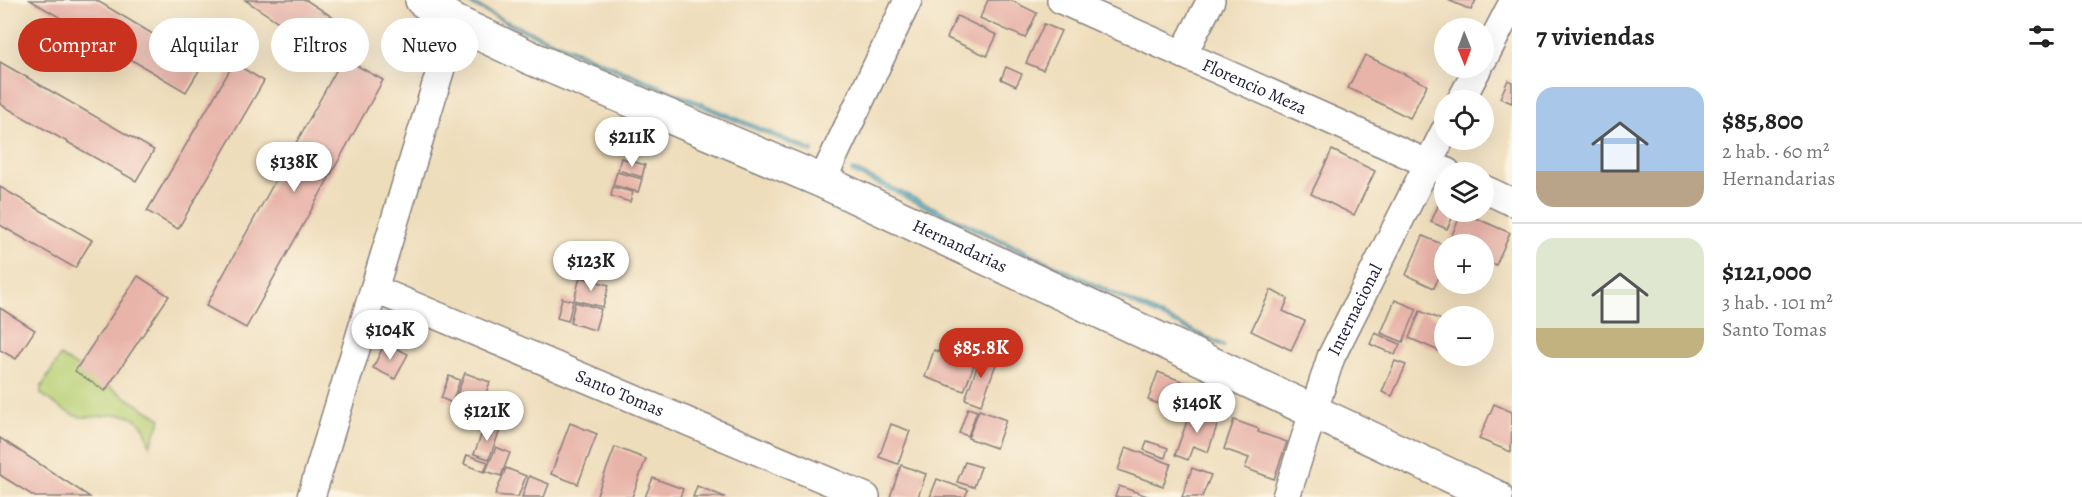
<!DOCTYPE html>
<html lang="es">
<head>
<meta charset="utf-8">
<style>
	:root { --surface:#fff; --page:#f6f6f6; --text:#222; --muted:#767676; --line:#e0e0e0; --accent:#c8321e }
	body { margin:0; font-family:Alegreya,serif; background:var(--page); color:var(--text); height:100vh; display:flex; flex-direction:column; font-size:22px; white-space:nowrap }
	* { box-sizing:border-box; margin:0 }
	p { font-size:20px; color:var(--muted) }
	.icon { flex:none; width:33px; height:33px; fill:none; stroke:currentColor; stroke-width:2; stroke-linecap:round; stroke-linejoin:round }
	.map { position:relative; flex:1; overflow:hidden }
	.details { display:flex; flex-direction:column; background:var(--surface); width:570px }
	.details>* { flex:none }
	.banner { position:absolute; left:18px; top:18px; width:570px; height:54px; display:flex; gap:12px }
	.needle { width:39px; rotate:179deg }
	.fabs { position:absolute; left:1434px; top:18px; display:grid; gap:12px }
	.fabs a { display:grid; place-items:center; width:60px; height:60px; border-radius:50%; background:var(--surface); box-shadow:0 6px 24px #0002; font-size:30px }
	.price { position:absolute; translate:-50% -51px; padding:0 14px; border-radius:21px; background:#fff; color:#222; font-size:20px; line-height:39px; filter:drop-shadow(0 2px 3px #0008) }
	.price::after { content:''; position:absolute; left:50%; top:36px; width:18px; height:14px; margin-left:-9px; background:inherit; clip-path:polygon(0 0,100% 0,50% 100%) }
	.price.on { background:var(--accent); color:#fff }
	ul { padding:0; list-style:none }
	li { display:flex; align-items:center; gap:18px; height:150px; padding:0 24px }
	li+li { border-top:2px solid var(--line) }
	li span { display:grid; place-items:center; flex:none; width:168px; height:120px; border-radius:18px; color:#555 }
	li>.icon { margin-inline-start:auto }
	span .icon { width:72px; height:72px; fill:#fffc; stroke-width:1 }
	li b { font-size:26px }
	h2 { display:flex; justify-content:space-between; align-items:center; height:72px; padding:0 24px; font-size:26px }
	.tag { padding:0 21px; border-radius:27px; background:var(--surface); box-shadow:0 6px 24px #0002; font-size:21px; line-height:54px }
	.tag.on { background:var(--accent); color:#fff }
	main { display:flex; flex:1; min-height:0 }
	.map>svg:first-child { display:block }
</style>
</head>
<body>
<main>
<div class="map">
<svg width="1512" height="497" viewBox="0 0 1512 497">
	<rect width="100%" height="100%" fill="#fcf5e5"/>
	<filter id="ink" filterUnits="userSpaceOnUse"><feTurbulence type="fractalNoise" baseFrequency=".0167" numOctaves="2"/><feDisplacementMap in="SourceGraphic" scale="12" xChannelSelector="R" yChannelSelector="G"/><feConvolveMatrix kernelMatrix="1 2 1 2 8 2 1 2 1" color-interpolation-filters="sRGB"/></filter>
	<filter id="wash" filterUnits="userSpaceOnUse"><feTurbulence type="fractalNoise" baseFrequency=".008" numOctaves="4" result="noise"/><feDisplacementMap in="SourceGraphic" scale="24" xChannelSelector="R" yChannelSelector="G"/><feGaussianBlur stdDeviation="1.35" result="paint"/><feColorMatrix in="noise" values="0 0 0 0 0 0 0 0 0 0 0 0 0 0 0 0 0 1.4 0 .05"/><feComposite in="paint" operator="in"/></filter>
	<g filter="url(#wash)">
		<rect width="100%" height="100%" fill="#edb"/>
		<path fill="#b7d075" stroke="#6c7958" stroke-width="1.5" d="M 60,356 L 161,419 L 150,446 C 148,441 147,434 144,428 C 130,405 103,419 82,417 C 68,416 52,401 41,394 L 41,388 Z"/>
		<g fill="#5ec6da" stroke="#40748a" stroke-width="1.5">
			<polygon points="461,0 466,0 504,20 813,150 812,153 512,26"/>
			<polygon points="853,169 1225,345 1224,347 851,172"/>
		</g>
		<g id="blocks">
			<g fill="#e8b3a9">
				<polygon points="30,0 96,0 203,64 186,92"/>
				<polygon points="245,0 306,0 334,18 315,46"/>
				<polygon points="988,0 1010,0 1037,13 1025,38 980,18"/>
				<polygon points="1448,0 1476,0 1471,10"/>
				<polygon points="957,16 997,35 987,56 947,38"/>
				<polygon points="1044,24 1061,31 1043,70 1026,63"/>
				<polygon points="1365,55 1427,85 1410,118 1348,88"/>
				<polygon points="343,58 383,80 246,328 206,306"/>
				<polygon points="0,62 154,150 136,181 0,104"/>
				<polygon points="234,63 264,81 178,229 147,211"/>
				<polygon points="1006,67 1022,74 1016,86 1001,79"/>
				<polygon points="1508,80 1512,82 1512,103 1500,98"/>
				<polygon points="1332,150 1375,171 1354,215 1311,194"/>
				<polygon points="621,158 645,165 642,177 618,170"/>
				<polygon points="617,172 642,179 638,192 613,185"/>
				<polygon points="0,187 92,240 75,268 0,225"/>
				<polygon points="613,187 633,192 630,202 611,196"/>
				<polygon points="1441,199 1444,200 1444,212 1455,212 1447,229 1431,222"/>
				<polygon points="1462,212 1510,233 1496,265 1484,260 1484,244 1448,244"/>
				<polygon points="1423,236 1444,245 1444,265 1434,288 1406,275"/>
				<polygon points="138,276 169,296 105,391 75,371"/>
				<polygon points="580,277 609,285 603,307 574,300"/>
				<polygon points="1271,290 1288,299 1283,311 1305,321 1291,350 1251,331"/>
				<polygon points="562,298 573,301 568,321 557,318"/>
				<polygon points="1395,300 1417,309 1403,342 1381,333"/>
				<polygon points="575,302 601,309 595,330 570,323"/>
				<polygon points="0,308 35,330 16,359 0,350"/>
				<polygon points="1420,311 1444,321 1444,353 1409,338"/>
				<polygon points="1375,333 1400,344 1395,355 1370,344"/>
				<polygon points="385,343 408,354 395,379 373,368"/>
				<polygon points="934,350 974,365 964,391 925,377"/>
				<polygon points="982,353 998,359 981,405 965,399"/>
				<polygon points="1395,361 1406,365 1392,396 1382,392"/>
				<polygon points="1158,372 1194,386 1185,413 1148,400"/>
				<polygon points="465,373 490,382 478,415 453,405"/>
				<polygon points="449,376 460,380 452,403 441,398"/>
				<polygon points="1494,404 1512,412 1511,452 1479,439"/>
				<polygon points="968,408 977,411 968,436 959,433"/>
				<polygon points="979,410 1006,420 996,448 968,438"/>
				<polygon points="1191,410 1219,420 1208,452 1193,446 1188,460 1175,455"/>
				<polygon points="1234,420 1259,429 1258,432 1287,442 1274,479 1245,468 1249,458 1224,449"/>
				<polygon points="570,423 597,434 578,484 551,474"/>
				<polygon points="891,424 910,431 898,464 879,457"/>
				<polygon points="485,425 500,430 489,459 474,454"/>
				<polygon points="0,438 90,497 35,497 0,475"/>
				<polygon points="1147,441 1168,448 1165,458 1144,450"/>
				<polygon points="496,447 510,453 501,476 486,471"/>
				<polygon points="615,447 646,459 632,497 596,497"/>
				<polygon points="1126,447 1171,464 1163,486 1118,470"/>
				<polygon points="467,455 488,462 484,472 464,464"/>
				<polygon points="965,462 981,467 974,487 957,482"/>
				<polygon points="901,465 926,474 918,497 890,497"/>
				<polygon points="506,468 526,476 518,497 495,495"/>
				<polygon points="1192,468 1211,475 1202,497 1182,497"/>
				<polygon points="529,476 549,484 544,497 522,497"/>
				<polygon points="653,478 683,489 680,497 645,497"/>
				<polygon points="937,479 968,490 965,497 930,497"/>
				<polygon points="697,486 725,497 693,497"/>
				<polygon points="1119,486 1150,497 1115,497"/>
			</g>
		</g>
	</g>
	<g filter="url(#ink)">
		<use href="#blocks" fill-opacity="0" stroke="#88807b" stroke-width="1.5"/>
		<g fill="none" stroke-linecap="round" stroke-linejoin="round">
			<defs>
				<g id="street">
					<path id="s1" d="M 1061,0 L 1447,172"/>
					<polyline points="1183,54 1211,0"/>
					<polyline points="1484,58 1512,4"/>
					<polyline points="1461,100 1478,68"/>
					<polyline points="822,181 908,0"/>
					<polyline points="1484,189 1512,202"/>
					<path id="s2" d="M 374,289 L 866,497"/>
					<polyline points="311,497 455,22"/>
					<path id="s3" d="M 1286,497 L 1331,357 L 1444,132"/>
				</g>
				<g id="secondary">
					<path id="s4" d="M 422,0 L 455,22 L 531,58 L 822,181 L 1496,497"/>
				</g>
			</defs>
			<use href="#street" stroke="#88807b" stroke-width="30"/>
			<use href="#secondary" stroke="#88807b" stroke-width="36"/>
			<use href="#street" stroke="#fff" stroke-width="27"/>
			<use href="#secondary" stroke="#fff" stroke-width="33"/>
		</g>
	</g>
	<g text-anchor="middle" stroke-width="5" stroke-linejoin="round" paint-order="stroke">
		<g font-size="18" fill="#22223b" stroke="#fcf5e5">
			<text dy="6" stroke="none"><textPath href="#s1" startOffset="212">Florencio Meza</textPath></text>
			<text dy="6" stroke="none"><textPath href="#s4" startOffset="592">Hernandarias</textPath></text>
			<text dy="6" stroke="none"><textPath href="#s3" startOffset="200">Internacional</textPath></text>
			<text dy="6" stroke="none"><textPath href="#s2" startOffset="267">Santo Tomas</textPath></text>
		</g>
	</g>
</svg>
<div class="fabs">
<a><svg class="needle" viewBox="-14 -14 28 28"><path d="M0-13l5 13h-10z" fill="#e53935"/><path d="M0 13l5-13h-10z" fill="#767676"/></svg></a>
<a><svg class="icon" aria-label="locate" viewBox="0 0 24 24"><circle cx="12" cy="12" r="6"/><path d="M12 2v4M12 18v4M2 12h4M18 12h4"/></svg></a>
<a><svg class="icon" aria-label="layers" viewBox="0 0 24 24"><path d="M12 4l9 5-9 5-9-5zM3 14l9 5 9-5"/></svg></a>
<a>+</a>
<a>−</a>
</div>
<b class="price" style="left:632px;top:168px">$211K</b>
<b class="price" style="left:294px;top:193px">$138K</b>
<b class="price" style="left:591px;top:292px">$123K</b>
<b class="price" style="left:390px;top:361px">$104K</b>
<b class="price on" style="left:981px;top:379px">$85.8K</b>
<b class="price" style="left:1197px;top:434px">$140K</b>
<b class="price" style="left:487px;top:442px">$121K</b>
<div class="banner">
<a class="tag on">Comprar</a>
<a class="tag">Alquilar</a>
<a class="tag">Filtros</a>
<a class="tag">Nuevo</a>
</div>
</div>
<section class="details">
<h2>7 viviendas<svg class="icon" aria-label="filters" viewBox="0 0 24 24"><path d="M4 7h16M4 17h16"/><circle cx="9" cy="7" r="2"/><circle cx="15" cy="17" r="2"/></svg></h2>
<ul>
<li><span style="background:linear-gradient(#a9c7e8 70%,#b9a48a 0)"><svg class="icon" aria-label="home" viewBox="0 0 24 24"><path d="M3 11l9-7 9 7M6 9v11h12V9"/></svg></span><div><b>$85,800</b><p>2 hab. · 60 m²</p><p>Hernandarias</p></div></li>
<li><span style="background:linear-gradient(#dfe7d0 75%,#c2b280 0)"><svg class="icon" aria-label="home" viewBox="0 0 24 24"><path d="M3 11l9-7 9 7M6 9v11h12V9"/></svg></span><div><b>$121,000</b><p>3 hab. · 101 m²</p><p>Santo Tomas</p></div></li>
</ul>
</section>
</main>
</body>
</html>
